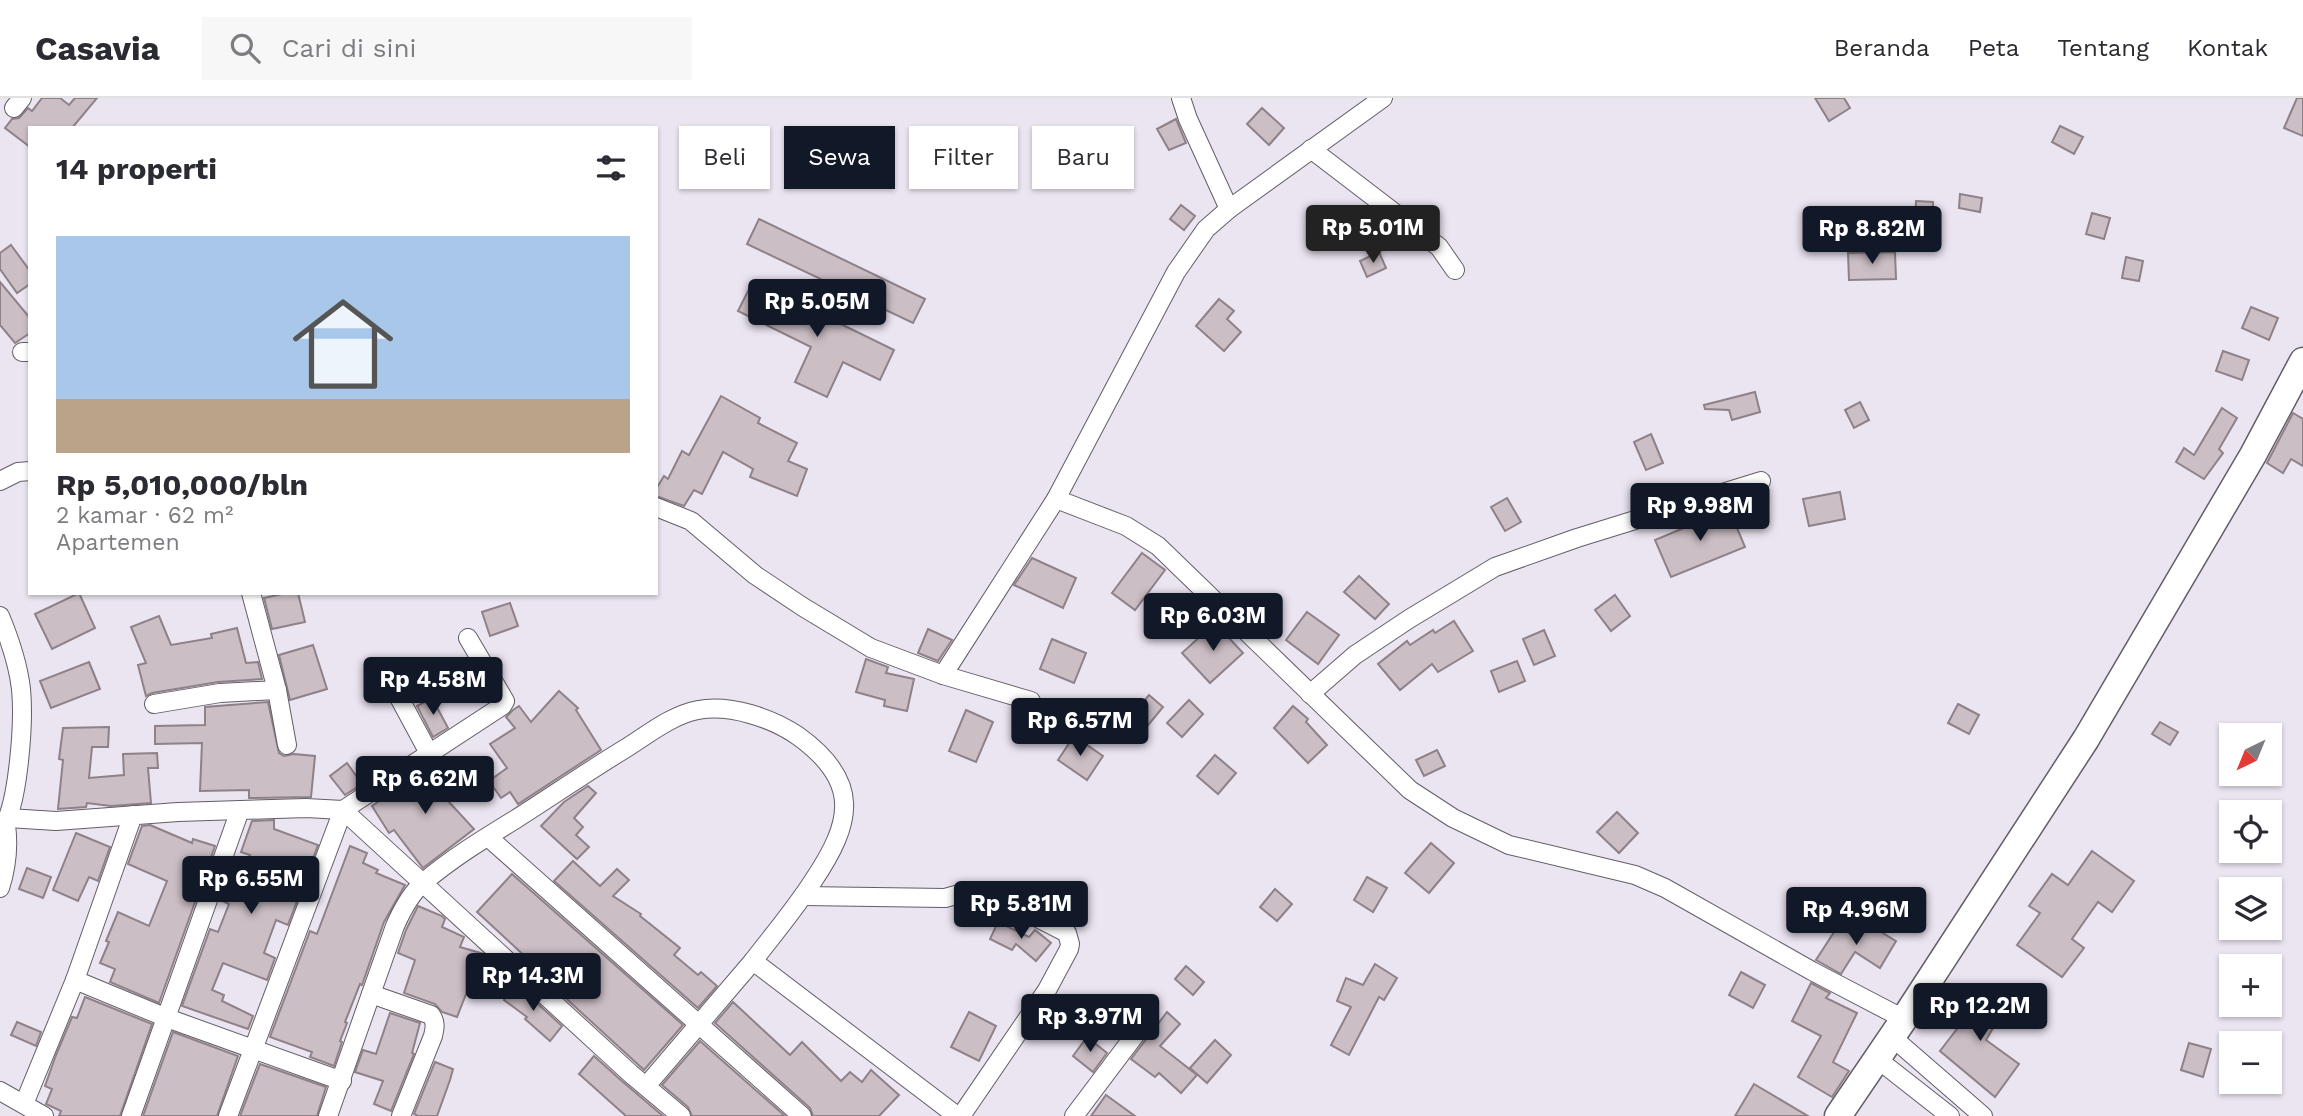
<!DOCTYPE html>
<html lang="id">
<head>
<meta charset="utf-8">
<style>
	:root { --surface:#fff; --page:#f7f7f7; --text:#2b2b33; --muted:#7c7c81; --line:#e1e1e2; --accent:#111827 }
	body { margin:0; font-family:"Work Sans",sans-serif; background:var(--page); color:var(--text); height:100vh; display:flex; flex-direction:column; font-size:26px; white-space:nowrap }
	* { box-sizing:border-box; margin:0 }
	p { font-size:23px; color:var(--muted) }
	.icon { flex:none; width:38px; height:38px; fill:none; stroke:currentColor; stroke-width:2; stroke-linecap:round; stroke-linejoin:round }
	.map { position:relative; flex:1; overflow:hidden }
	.sheet { position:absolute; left:28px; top:28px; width:630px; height:469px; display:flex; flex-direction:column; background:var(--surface); border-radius:0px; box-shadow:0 2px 5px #0004 }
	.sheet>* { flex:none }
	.banner { position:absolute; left:679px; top:28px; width:665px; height:63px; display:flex; gap:14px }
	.needle { width:46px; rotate:223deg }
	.tools { position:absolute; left:2219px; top:625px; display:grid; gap:14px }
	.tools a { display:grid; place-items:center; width:63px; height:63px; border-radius:0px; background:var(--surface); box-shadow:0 2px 5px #0004; font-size:35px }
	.price { position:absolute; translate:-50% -60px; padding:0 16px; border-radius:7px; background:var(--accent); color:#fff; font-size:23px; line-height:46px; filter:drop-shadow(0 2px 4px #0008) }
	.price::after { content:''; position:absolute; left:50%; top:42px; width:21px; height:16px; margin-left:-10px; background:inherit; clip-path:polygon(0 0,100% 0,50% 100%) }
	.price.on { background:#222; color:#fff }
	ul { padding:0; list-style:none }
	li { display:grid; align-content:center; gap:14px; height:371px; padding:0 28px }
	li span { display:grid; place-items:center; height:217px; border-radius:0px; color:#555 }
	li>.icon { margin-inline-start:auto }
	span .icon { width:126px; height:126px; fill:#fffc; stroke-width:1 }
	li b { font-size:30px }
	h2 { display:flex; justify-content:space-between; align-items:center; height:84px; padding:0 28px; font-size:30px }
	.tag { padding:0 24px; border-radius:0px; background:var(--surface); box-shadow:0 2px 5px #0004; font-size:24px; line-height:63px }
	.tag.on { background:var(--accent); color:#fff }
	header { display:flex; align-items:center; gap:42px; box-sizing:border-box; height:98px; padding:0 35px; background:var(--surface); border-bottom:2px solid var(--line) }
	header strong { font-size:33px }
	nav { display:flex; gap:38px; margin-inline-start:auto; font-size:24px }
	.search { width:490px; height:63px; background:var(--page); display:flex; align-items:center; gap:18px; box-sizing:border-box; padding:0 24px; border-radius:0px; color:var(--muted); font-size:26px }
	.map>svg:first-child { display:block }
</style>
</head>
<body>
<header>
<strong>Casavia</strong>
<div class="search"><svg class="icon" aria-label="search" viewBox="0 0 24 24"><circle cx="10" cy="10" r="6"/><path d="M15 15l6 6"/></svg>Cari di sini</div>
<nav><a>Beranda</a><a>Peta</a><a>Tentang</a><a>Kontak</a></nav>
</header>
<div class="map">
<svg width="2303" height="1018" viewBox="0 0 2303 1018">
	<rect width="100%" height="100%" fill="#ebe4f1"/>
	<g fill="#cbbec5" stroke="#8e8188" stroke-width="2">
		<polygon points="42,0 60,0 69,7 75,0 97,0 72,30 30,30 30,49 5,30 12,21 19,20 28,10 32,13"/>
		<polygon points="1815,0 1844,0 1850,10 1829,23"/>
		<polygon points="2297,0 2303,0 2303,38 2284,30"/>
		<polygon points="1262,10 1284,30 1269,47 1247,26"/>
		<polygon points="1176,21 1186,45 1169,52 1157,31"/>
		<polygon points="2060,28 2083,39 2074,56 2052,44"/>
		<polygon points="1960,96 1982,100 1980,114 1959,110"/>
		<polygon points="1916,103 1933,104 1933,126 1915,125"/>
		<polygon points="1181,107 1195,118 1184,132 1170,121"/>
		<polygon points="2092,115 2110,120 2104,141 2086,136"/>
		<polygon points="759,121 925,201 913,225 747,146"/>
		<polygon points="11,147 30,173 30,186 17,195 0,171 0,155"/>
		<polygon points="1379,154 1386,170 1367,179 1360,163"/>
		<polygon points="1895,154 1896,181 1849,182 1848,155"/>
		<polygon points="2126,159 2143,163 2139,183 2122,180"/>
		<polygon points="753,183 894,252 880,282 843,264 827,299 795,284 811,249 738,213"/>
		<polygon points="0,184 30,220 30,235 15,245 0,227"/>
		<polygon points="1219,201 1234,213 1227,221 1241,234 1224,253 1196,228"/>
		<polygon points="2251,209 2278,220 2269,242 2242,230"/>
		<polygon points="2223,253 2249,262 2242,282 2216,273"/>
		<polygon points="1755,294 1760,314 1732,322 1729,312 1705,311 1704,307"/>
		<polygon points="721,298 760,320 758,325 797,345 788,363 807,371 797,398 750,379 753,371 723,354 702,396 694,392 684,408 656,398 656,391 664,378 668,381 682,353 689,357"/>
		<polygon points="1860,304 1869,322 1854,330 1845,312"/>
		<polygon points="2222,310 2237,320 2219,351 2223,355 2204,381 2176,364 2184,350 2194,357"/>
		<polygon points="2293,315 2303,321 2303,368 2291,361 2283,375 2267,365"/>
		<polygon points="1651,336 1663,365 1646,372 1634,344"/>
		<polygon points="1840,394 1845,421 1809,428 1803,401"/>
		<polygon points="1507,400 1521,424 1505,433 1491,409"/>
		<polygon points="1729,411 1745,449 1671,479 1655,442"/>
		<polygon points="1142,455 1165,472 1135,512 1112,495"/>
		<polygon points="1032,460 1076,480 1063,510 1014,487"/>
		<polygon points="1359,478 1389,506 1375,521 1344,494"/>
		<polygon points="79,495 95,530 52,551 35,516"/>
		<polygon points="286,495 298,495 305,524 272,531 264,500"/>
		<polygon points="1615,497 1630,518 1611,533 1595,512"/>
		<polygon points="510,505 518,528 490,538 482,514"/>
		<polygon points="1307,514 1339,537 1318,566 1286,542"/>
		<polygon points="159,518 171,547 212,540 211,536 237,530 246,565 258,564 262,581 218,584 152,595 146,598 138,567 146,565 131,529"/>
		<polygon points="1454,523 1473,553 1438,574 1432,566 1400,592 1378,566 1407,543 1410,547 1433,532 1435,535"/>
		<polygon points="1215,525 1243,555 1210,585 1182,555"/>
		<polygon points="928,531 952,542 938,563 918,555"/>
		<polygon points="1544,532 1555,558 1534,567 1523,541"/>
		<polygon points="1052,541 1086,555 1074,585 1040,571"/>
		<polygon points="313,547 327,591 290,602 279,557"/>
		<polygon points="866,561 888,569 886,575 914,581 907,613 884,608 885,602 856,594"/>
		<polygon points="1517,563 1525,583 1499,594 1491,573"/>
		<polygon points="89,564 100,591 51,610 40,583"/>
		<polygon points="559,593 578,610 576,612 601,652 518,706 510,694 501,700 489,683 507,670 490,646 515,630 506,619 513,612 519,608 531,624"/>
		<polygon points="1149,597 1163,609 1145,631 1130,620"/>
		<polygon points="432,600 448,630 433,639 417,608"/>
		<polygon points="1189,602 1203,616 1182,639 1167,625"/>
		<polygon points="268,604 279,655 284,658 294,656 315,658 311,699 249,700 249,692 200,693 202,645 155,646 155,628 205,627 205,609"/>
		<polygon points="1958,606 1979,617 1969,636 1948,625"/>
		<polygon points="1293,608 1308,621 1306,624 1327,647 1308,665 1274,630"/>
		<polygon points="966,612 993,624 976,664 949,653"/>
		<polygon points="2160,624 2178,634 2170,647 2152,636"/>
		<polygon points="109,629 108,649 92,649 89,680 124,677 123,656 157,655 158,670 148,670 151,705 111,708 87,705 86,709 58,711 63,662 59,661 63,630"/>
		<polygon points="1074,638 1103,658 1087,682 1058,662"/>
		<polygon points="1437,652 1445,668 1424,678 1416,662"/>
		<polygon points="1215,657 1236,675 1218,696 1197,678"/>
		<polygon points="347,665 362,686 345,697 330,678"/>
		<polygon points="443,669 465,688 449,704 474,731 423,770 394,732 389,735 372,708 407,684 411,689 424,680 427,686"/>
		<polygon points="588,688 596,695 574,720 583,729 576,737 589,749 577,761 541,728 564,704"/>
		<polygon points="1617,714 1638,735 1619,755 1597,734"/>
		<polygon points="274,722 274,731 318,747 288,827 276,822 264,855 275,860 267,882 223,865 212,892 224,897 222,903 253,918 248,931 182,908 210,831 218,834 229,806 220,802 227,781 236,785 250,757 241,754 252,723"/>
		<polygon points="150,727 192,745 193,741 215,748 159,905 110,884 115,871 100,865 109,844 106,843 118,814 149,828 167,783 128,766 142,728"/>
		<polygon points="76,735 110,749 98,783 89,779 78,803 53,792"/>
		<polygon points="1431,745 1454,765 1429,795 1405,775"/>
		<polygon points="350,748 367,755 363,765 378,772 376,775 405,787 384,824 362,887 360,886 345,924 347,925 340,943 342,944 334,968 310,959 312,954 270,939 310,833 317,836"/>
		<polygon points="2092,753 2134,783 2112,814 2098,804 2072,841 2084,850 2062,879 2017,847 2040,815 2029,808 2052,776 2068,787"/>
		<polygon points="573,763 600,788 617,771 629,782 613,798 641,816 640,818 680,850 674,857 698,877 701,874 717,888 698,910 554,783"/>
		<polygon points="27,770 51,779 43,800 19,791"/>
		<polygon points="512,776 683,927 644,972 534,871 541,873 477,814"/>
		<polygon points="1367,779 1387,790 1373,814 1354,802"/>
		<polygon points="1275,791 1292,806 1277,823 1260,809"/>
		<polygon points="418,808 442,818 445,821 442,829 464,839 460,849 484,856 474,887 470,886 457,919 442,914 435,906 404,895 415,862 398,855 406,832"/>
		<polygon points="1861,822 1896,843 1880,870 1855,854 1841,876 1816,862 1838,828 1852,837"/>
		<polygon points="998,824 1029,839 1035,832 1051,845 1036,863 1016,846 1012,852 990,841"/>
		<polygon points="1375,866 1397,880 1384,902 1379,899 1349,957 1331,947 1351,909 1337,903 1346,880 1363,887"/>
		<polygon points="1186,868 1204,884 1193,897 1175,881"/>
		<polygon points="1741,874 1765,887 1753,910 1729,897"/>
		<polygon points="1811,885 1830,895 1826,900 1857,915 1833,964 1849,973 1832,999 1798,979 1821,938 1792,923"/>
		<polygon points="516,886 562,928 550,943 525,921 527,919 504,902"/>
		<polygon points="1967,887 2005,910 1986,942 2019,966 1995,999 1940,953 1970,914 1956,906"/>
		<polygon points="85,899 152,926 120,1018 59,1018 61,1013 46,1006 52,991 45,988 56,957 72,919 77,920"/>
		<polygon points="733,904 790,957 802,944 841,983 850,974 862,984 871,972 899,997 879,1018 813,1018 810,1010 715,925"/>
		<polygon points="969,914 996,928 979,963 951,949"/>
		<polygon points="1167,914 1180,926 1160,948 1197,977 1181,995 1159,975 1155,979 1131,961"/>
		<polygon points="390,915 420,925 412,955 414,956 391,1013 374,1006 383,983 355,974 363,952 376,956"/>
		<polygon points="17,924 41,934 36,948 11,937"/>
		<polygon points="173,934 238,958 217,1018 143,1018"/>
		<polygon points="1087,939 1107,955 1093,974 1073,958"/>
		<polygon points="1215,942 1231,957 1207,985 1190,970"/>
		<polygon points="700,943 785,1018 692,1018 688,1009 662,987"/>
		<polygon points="2189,945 2211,951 2203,979 2181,972"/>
		<polygon points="594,958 623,984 663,1018 626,1018 579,976"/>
		<polygon points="435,964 453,971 450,982 437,1018 418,1018 414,1016"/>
		<polygon points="260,966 326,989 317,1018 240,1018"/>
		<polygon points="1754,986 1808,1018 1735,1018"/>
		<polygon points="1106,997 1135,1018 1091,1018"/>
	</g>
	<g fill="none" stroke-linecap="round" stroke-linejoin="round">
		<defs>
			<g id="minor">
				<polyline points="1181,0 1188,21 1229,111"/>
				<polyline points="1383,0 1229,111 1206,131 1176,174 1056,401 1126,428 1158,448 1410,692 1453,720 1509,747 1635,777 1665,790 1812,873 1904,921"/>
				<polyline points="14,10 22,0"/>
				<polyline points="1311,51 1439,149 1455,172"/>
				<polyline points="22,254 30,254"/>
				<polyline points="0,383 18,374 30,373"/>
				<polyline points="656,409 691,423 755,477 803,509 871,550 943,577 1031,603"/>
				<polyline points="251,495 277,592 287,647"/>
				<path d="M 0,518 C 10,542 18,565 21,591 C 24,622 19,711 0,734"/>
				<polyline points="943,577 1056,401"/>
				<polyline points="388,579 430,657"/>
				<polyline points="1310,596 1355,557 1409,521 1495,469 1577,440 1761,383"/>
				<polyline points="154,606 220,595 277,592"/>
				<polyline points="8,720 56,723 178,714 306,710 343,712 631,976 681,1018"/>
				<polyline points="488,739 802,1018"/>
				<path d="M 0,790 C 7,768 9,749 6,727"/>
				<polyline points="803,798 945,800 967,794 987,794 1067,835 1070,846 1069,851 1047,892 961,1018"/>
				<polyline points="75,882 167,920 342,983"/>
				<path d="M 371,896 L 431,917 C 436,924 435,930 433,938 L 401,1018"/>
				<polyline points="1892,939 1983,1018"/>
				<polyline points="1876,960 1950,1018"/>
				<polyline points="647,987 753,863 957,1018"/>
				<polyline points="0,993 44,1018"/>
				<polyline points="24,1006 75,882 133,717"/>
				<polyline points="131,1018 240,712"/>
				<polyline points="228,1018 343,712 502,608 505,603 468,540"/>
				<path d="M 328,1018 L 395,828 C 402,812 411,795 424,784 C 452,760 485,740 516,721 C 552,698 587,674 623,652 C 646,638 671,617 698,612 C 730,606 772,620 798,638 C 862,684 852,725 813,783 C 795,811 773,837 753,863"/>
				<polyline points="1074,1018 1138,933"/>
			</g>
			<polyline id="secondary" points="1838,1018 1904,921 2086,641 2253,357 2303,263"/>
		</defs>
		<use href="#minor" stroke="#635d68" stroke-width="20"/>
		<use href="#secondary" stroke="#635d68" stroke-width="29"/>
		<use href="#minor" stroke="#fff" stroke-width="18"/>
		<use href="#secondary" stroke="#fff" stroke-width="26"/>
	</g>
</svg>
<div class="tools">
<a><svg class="needle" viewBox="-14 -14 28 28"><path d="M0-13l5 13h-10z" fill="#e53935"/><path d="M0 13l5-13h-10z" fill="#7c7c81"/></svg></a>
<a><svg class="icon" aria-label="locate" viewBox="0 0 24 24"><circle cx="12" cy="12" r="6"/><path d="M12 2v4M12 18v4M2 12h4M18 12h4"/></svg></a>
<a><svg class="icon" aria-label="layers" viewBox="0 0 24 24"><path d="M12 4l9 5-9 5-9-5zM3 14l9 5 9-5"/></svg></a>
<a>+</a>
<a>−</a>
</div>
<b class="price on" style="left:1373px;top:167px">Rp 5.01M</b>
<b class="price" style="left:1872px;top:168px">Rp 8.82M</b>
<b class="price" style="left:817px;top:241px">Rp 5.05M</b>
<b class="price" style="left:1700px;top:445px">Rp 9.98M</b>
<b class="price" style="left:1213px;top:555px">Rp 6.03M</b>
<b class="price" style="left:433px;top:619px">Rp 4.58M</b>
<b class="price" style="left:1080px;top:660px">Rp 6.57M</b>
<b class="price" style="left:425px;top:718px">Rp 6.62M</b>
<b class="price" style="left:251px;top:818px">Rp 6.55M</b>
<b class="price" style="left:1021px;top:843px">Rp 5.81M</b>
<b class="price" style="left:1856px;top:849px">Rp 4.96M</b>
<b class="price" style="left:533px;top:915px">Rp 14.3M</b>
<b class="price" style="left:1980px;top:945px">Rp 12.2M</b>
<b class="price" style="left:1090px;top:956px">Rp 3.97M</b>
<div class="banner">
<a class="tag">Beli</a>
<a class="tag on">Sewa</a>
<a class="tag">Filter</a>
<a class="tag">Baru</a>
</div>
<section class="sheet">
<h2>14 properti<svg class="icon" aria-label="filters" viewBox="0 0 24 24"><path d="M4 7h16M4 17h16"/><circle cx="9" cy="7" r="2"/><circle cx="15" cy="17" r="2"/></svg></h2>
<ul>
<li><span style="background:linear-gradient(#a9c7e8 75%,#b9a48a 0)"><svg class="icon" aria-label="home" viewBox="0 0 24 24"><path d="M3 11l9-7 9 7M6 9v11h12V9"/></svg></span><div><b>Rp 5,010,000/bln</b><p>2 kamar · 62 m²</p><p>Apartemen</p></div></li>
</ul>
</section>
</div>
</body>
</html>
